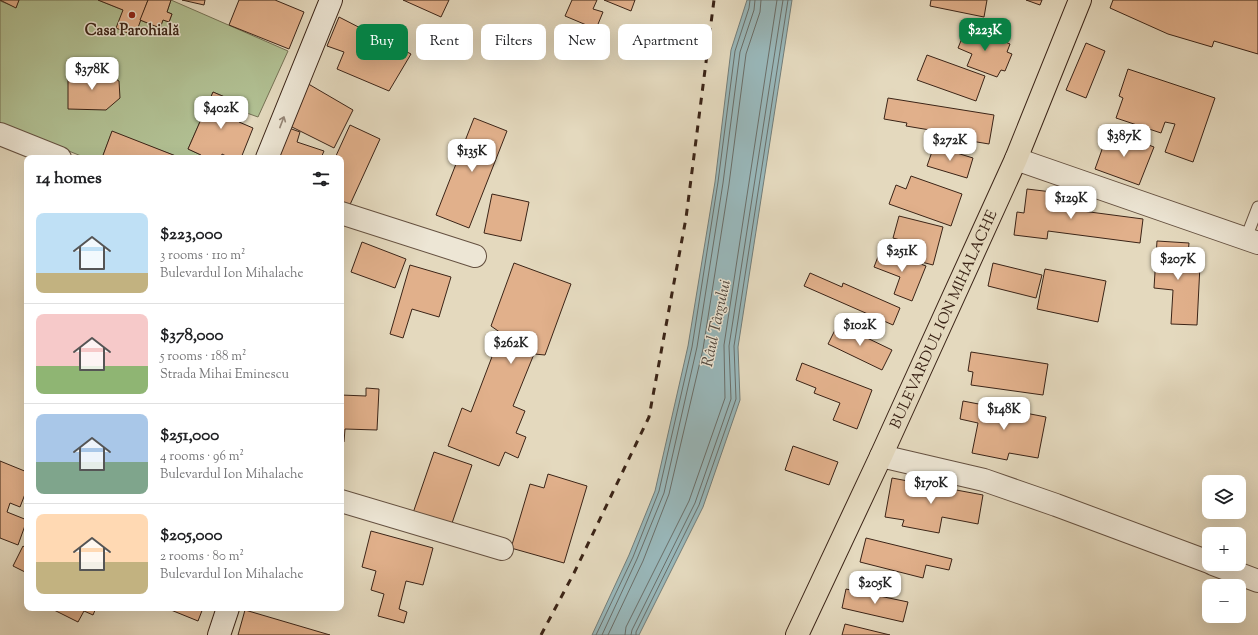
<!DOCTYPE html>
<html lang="en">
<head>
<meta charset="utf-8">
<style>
	:root { --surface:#fff; --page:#f2f2f2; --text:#202124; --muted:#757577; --line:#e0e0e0; --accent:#0b8043 }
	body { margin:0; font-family:"Sorts Mill Goudy",serif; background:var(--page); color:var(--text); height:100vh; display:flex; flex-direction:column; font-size:15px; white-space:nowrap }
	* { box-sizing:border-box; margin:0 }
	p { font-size:13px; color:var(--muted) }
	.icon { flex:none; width:22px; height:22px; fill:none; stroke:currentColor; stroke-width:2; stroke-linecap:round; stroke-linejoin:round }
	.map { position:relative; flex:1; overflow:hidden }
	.sheet { position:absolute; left:24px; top:155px; width:320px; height:456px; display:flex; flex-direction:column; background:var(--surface); border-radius:8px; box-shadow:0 4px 16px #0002 }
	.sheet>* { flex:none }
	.top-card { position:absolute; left:356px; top:24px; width:380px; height:36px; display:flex; gap:8px }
	.buttons { position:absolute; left:1202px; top:475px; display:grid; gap:8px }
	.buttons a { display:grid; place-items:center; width:44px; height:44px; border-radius:8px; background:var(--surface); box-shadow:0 4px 16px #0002; font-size:20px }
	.price { position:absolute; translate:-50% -34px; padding:0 9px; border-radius:8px; background:#fff; color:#222; font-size:13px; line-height:26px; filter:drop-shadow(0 1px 2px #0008) }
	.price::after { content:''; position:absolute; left:50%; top:24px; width:12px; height:9px; margin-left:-6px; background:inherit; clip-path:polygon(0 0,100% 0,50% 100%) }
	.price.active { background:var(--accent); color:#fff }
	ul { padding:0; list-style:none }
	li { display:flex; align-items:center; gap:12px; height:100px; padding:0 12px }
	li+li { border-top:1px solid var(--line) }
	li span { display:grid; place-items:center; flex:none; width:112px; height:80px; border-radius:8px; color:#555 }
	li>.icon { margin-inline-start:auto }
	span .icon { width:48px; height:48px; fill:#fffc; stroke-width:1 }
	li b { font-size:17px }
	h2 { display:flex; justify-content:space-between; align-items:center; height:48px; padding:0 12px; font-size:17px }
	.tag { padding:0 14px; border-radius:8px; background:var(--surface); box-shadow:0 4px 16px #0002; font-size:14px; line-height:36px }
	.tag.active { background:var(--accent); color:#fff }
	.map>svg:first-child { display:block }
</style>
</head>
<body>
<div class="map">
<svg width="1258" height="635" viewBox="0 0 1258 635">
	<rect width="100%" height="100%" fill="#e4d9be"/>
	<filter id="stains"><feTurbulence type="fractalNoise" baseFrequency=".005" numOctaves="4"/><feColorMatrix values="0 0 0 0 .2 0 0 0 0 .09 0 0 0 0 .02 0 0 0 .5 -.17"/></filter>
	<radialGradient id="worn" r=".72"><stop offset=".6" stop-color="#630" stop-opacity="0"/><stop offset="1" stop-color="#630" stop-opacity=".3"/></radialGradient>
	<polygon fill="#b1c093" stroke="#767255" points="19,0 98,0 123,10 140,20 160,28 163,20 169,22 172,14 167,12 171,0 288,51 258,117 244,112 246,106 213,92 188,149 201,155 199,158 181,158 112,132 102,158 86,158 0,123 0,1 16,7"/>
	<polygon fill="#99b8bb" stroke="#737d79" points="747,0 792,0 738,347 740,400 703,507 639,635 592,635 629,555 655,491 688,346 715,182 731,50"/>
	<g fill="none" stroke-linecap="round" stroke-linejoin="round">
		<g stroke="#6a6e69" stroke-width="1">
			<polyline points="596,635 633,557 659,491 692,347 718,182 735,51 749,8 750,0"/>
			<polyline points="602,635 637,559 664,493 697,347 723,183 740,52 754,10 755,0"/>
			<polyline points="608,635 643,561 669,494 703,349 729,184 746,54 760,12 761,0"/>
			<polyline points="625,635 626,627 689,501 725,398 724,345 777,0"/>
			<polyline points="631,635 632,630 695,503 731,399 729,346 783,0"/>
			<polyline points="636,635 636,632 699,505 736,399 734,346 788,0"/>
		</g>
	</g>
	<g fill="#e1b08b" stroke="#3b2417">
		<polygon points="0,0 19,0 16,8"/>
		<polygon points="98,0 148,0 135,36 116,28 123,10"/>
		<polygon points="148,0 171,0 167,12 172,14 169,22 163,20 160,28 140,20"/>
		<polygon points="182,0 205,0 204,5"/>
		<polygon points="239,0 275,0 304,12 289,49 229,25"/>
		<polygon points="403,0 449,0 441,17"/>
		<polygon points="572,0 597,0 593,9 603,12 596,29 565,16"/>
		<polygon points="604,0 635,0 631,11"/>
		<polygon points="931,0 987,0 984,17 930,6"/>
		<polygon points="1026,0 1042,0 1040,5"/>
		<polygon points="1113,0 1258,0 1258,54 1214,41 1212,47 1168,34 1110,8"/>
		<polygon points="339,17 411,54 389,91 337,69 344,52 327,46"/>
		<polygon points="967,26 1010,44 1007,52 1012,54 1005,71 1001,70 997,77 967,66 972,54 958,48"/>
		<polygon points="1086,43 1105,51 1086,98 1066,90"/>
		<polygon points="927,55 985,76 976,101 917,80"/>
		<polygon points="1128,69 1215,98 1193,162 1165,152 1175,124 1165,122 1161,133 1116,118 1123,98 1119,96"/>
		<polygon points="68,72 103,72 119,81 120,98 106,110 68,109"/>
		<polygon points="305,82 353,110 334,148 288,125"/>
		<polygon points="213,92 246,106 239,122 253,128 241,158 230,158 222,154 221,158 199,158 201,155 188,149"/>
		<polygon points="888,98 994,115 989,144 935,135 936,131 906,126 907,123 884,119"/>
		<polygon points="474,118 507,131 469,228 436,215"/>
		<polygon points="350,125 380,139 348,209 341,206 341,158 335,158"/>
		<polygon points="286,127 300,132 297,142 324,151 321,158 275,158"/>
		<polygon points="1109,130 1154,147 1139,185 1095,169"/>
		<polygon points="112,131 181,158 102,158"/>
		<polygon points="934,146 973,158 967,178 927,166"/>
		<polygon points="911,176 962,194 951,226 889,204 896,185 906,189"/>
		<polygon points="1027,189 1069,194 1067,209 1143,219 1140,243 1048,231 1047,239 1014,235 1017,212 1024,213"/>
		<polygon points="492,194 529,202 521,241 484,233"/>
		<polygon points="899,216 943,227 933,265 914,260 918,245 893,238"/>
		<polygon points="1157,241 1189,243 1187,264 1200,265 1197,325 1171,324 1173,290 1154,288"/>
		<polygon points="362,242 406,259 395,288 351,272"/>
		<polygon points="881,249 926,266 912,301 894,294 900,277 874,267"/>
		<polygon points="514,263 571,284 545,355 534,354 513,406 525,411 516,433 526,437 518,458 505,452 499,466 448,446 462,408 471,412 501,333 491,326"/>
		<polygon points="993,263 1042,275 1036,298 988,286"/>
		<polygon points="410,265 451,277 439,317 412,309 403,338 390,334"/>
		<polygon points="1045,269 1106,281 1098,322 1037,309"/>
		<polygon points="810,273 842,287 843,283 900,308 893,325 804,286"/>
		<polygon points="838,324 892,350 882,370 828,344"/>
		<polygon points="971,352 1048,364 1043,395 971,385 973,372 968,371"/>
		<polygon points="802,363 872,390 857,429 833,420 840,403 814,393 816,388 796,380"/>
		<polygon points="366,388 379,389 377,430 345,429 344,442 341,442 341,395 366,396"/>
		<polygon points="963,401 1046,417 1038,458 1009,453 1007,460 972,453 978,423 960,419"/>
		<polygon points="793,446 838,462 829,485 785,470"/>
		<polygon points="434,452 472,465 451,526 413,513"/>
		<polygon points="0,461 27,472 27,489 20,507 10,503 7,512 27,520 18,545 0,538"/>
		<polygon points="548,474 587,486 564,563 511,548 530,484 544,488"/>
		<polygon points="892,478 983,495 978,524 942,517 939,533 902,526 904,520 885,517"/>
		<polygon points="371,531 433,548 423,585 406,581 399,609 407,612 404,623 378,616 384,594 371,590 376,571 362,567"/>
		<polygon points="866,538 952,559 949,570 926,565 923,578 860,562"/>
		<polygon points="23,546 27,549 27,573 13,566"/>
		<polygon points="846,589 908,602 903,622 842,608"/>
		<polygon points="50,608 96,608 93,615 84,611 78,622"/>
		<polygon points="166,608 203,608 198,621"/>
		<polygon points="245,610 330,635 238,635"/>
		<polygon points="845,624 890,635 842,635"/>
	</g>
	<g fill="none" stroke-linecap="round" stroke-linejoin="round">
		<defs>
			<polyline id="service" points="1246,238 1258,207"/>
			<g id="minor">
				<polyline points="1016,159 1258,243"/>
				<polyline points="341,213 475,256"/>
				<polyline points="881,456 984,480 1056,505 1209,562"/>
				<polyline points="341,501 502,549"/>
				<polyline points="1213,564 1258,581"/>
			</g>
			<polyline id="tertiary" points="0,134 60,158"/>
			<g id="secondary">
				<polyline points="267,158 331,0"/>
				<polyline points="219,635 228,608"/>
			</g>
			<g id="trunk">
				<path id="s1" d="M 797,635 L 881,456 L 1016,159 L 1080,0"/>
			</g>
		</defs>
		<use href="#service" stroke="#655141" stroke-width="13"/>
		<use href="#minor" stroke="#655141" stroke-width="24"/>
		<use href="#tertiary" stroke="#655141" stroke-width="24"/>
		<use href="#secondary" stroke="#3b2417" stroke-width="24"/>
		<use href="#trunk" stroke="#3b2417" stroke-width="24"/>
		<use href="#service" stroke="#ede6d5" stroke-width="11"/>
		<use href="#minor" stroke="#ede6d5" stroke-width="22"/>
		<use href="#tertiary" stroke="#ede6d5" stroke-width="22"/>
		<use href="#secondary" stroke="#ede6d5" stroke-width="22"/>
		<use href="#trunk" stroke="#e4d9be" stroke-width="22"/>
		<polyline stroke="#3b2417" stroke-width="3" stroke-dasharray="7 7" stroke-linecap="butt" points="541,635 574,573 649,417 686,218 714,0"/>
	</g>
	<defs><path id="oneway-shaft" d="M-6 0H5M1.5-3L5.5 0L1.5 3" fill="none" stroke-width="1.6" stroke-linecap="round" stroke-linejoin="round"/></defs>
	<use stroke="#948576" href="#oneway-shaft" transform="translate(282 122) rotate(-69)"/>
	<circle fill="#8f2418" stroke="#ede6d5" stroke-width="1.5" cx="132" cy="15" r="4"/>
	<g text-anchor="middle" stroke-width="3" stroke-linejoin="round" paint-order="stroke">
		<g font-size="15" font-weight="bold" fill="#3b2417" stroke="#ede6d5">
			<text x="132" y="35">Casa Parohială</text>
		</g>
		<g font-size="15" fill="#3b2417" stroke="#ede6d5">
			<text dy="5" stroke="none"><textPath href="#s1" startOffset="348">BULEVARDUL ION MIHALACHE</textPath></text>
		</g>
		<g font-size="16" font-style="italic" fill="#524940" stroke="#ede6d5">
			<text transform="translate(715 323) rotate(-78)" y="6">Râul Târgului</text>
		</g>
	</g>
	<rect width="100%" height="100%" filter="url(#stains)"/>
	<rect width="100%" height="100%" fill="url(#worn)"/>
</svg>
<div class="buttons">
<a><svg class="icon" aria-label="layers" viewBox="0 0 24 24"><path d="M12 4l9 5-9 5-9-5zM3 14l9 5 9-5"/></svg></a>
<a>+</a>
<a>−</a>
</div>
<b class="price active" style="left:985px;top:52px">$223K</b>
<b class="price" style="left:92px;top:91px">$378K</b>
<b class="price" style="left:221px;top:130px">$402K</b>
<b class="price" style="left:1124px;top:158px">$387K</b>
<b class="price" style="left:950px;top:162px">$272K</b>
<b class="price" style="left:472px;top:173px">$135K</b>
<b class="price" style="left:1071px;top:220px">$129K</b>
<b class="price" style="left:902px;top:273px">$251K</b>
<b class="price" style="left:1178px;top:281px">$207K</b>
<b class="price" style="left:860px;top:347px">$102K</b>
<b class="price" style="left:511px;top:365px">$262K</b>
<b class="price" style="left:1004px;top:431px">$148K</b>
<b class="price" style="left:931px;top:505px">$170K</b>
<b class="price" style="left:875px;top:605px">$205K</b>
<div class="top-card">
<a class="tag active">Buy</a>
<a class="tag">Rent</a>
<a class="tag">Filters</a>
<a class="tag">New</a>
<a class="tag">Apartment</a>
</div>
<section class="sheet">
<h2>14 homes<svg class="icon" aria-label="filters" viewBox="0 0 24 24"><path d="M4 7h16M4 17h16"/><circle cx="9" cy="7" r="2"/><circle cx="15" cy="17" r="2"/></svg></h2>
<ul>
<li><span style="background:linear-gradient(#bfe0f5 75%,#c2b280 0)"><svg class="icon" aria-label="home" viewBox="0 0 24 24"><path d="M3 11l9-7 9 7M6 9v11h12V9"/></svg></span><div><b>$223,000</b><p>3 rooms · 110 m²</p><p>Bulevardul Ion Mihalache</p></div></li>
<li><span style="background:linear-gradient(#f6c9c9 65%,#8fb573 0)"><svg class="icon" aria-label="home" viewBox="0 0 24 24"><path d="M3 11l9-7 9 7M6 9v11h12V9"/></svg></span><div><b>$378,000</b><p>5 rooms · 188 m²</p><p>Strada Mihai Eminescu</p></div></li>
<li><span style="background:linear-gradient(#a9c7e8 60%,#7fa58c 0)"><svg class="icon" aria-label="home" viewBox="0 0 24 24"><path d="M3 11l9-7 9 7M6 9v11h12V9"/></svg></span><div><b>$251,000</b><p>4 rooms · 96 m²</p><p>Bulevardul Ion Mihalache</p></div></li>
<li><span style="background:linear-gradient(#ffd9b3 60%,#c2b280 0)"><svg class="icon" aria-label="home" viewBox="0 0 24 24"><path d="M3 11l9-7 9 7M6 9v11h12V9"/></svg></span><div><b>$205,000</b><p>2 rooms · 80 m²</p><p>Bulevardul Ion Mihalache</p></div></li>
</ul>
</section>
</div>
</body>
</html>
